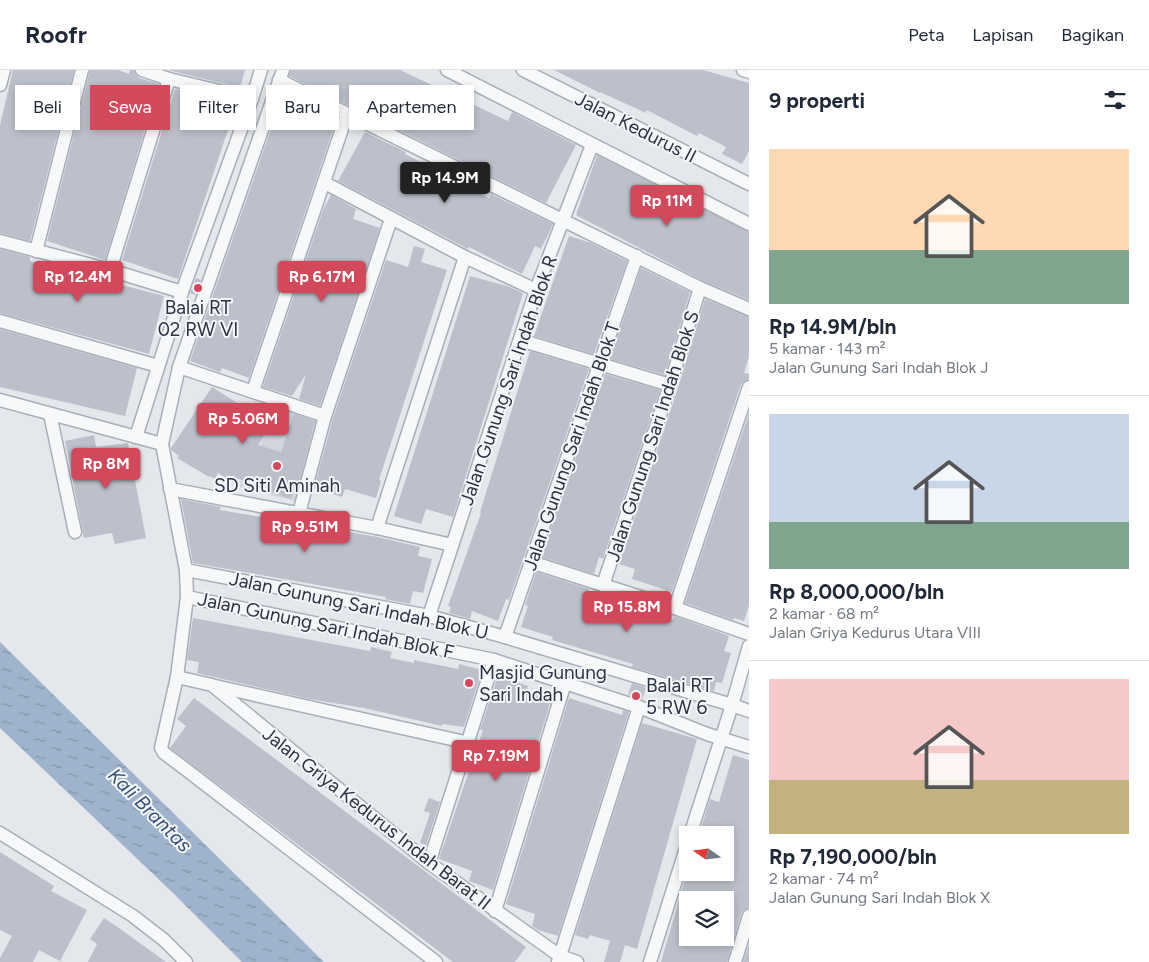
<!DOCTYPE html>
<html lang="id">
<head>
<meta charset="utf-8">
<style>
	:root { --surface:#fff; --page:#f2f2f3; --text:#1f2937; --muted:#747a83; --line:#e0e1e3; --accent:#d1495b }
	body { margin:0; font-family:Figtree,sans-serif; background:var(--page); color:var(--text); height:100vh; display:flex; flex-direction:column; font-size:19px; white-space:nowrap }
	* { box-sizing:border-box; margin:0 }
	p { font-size:16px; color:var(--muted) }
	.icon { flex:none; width:28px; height:28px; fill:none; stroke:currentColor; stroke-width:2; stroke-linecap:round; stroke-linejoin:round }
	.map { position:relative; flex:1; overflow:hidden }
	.drawer { display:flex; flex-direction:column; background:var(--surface); width:400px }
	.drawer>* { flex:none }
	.banner { position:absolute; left:15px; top:15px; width:475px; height:45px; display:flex; gap:10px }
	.needle { width:32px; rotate:284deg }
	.buttons { position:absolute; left:679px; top:756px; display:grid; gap:10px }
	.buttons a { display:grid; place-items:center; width:55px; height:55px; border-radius:0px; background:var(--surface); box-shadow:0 2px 8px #0003; font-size:25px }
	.price { position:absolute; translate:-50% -42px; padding:0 11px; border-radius:5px; background:var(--accent); color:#fff; font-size:16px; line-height:32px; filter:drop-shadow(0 1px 2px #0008) }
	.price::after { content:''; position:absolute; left:50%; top:30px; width:15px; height:11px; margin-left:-8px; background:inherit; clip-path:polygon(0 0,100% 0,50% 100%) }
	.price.current { background:#222; color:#fff }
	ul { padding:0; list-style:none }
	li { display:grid; align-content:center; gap:10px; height:265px; padding:0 20px }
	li+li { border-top:1px solid var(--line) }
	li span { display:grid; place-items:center; height:155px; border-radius:0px; color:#555 }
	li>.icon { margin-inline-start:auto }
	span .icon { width:90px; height:90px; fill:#fffc; stroke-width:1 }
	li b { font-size:21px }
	h2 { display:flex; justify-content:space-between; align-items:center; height:60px; padding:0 20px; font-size:21px }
	.tag { padding:0 18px; border-radius:0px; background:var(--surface); box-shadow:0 2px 8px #0003; font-size:18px; line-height:45px }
	.tag.current { background:var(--accent); color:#fff }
	header { display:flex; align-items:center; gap:30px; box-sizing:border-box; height:70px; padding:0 25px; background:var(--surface); border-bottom:1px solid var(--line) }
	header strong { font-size:24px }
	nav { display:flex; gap:28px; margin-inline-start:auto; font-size:18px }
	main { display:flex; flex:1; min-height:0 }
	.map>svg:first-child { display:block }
</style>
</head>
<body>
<header>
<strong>Roofr</strong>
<nav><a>Peta</a><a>Lapisan</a><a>Bagikan</a></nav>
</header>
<main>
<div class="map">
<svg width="749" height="892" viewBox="0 0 749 892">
	<defs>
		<pattern id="water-ripples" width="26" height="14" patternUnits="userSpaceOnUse" patternTransform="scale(1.25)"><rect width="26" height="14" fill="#9fb4cc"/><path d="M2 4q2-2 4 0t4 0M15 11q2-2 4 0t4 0" fill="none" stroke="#8293a7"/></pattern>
	</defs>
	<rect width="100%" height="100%" fill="#e4e7ec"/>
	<polygon fill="#d2d6de" points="286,336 321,347 295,431 238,417 260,374"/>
	<polygon fill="url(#water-ripples)" points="0,572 324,892 242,892 172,822 0,658"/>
	<g fill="#bbc0ca" fill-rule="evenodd">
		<polygon points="13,0 74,0 30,171 0,163 0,55"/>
		<polygon points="90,0 118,0 129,4 130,0 134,0 136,5 139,8 159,14 105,190 47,171"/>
		<polygon points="168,0 245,0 240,18"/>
		<polygon points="291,0 400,0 508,51 512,42 576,75 546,133 289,6"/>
		<polygon points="554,0 703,0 749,13 749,81 742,94 722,84 726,77 699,63 697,66 647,40 646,43 600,22 600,23"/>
		<polygon points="175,19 235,33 236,36 178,209 122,190"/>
		<polygon points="284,22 337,48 249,308 222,298 220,302 190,291"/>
		<polygon points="365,62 406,82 405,84 489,128 491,124 553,154 541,179 535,176 522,204 469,177 468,179 338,111"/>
		<polygon points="597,85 749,162 749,230 703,211 576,145"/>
		<polygon points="331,125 356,139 353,149 380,158 320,336 299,329 306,304 292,326 263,317 323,140"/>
		<polygon points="569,166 591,173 627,191 594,284 534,266"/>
		<polygon points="414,176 425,179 421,192 447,200 379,410 381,411 376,428 345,419 342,427 314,418 333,348 386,190 408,197"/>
		<polygon points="0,179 30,187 30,191 164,226 149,284 0,243"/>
		<polygon points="641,198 690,222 665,305 610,289"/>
		<polygon points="470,206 510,217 523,223 453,447 426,439 421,454 394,446"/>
		<polygon points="196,208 201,210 196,225 190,223"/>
		<polygon points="705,229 749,247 749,286 744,303 749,304 749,309 744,311 741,314 672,522 632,509 635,499 619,494 678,318"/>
		<polygon points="0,259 137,298 125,346 0,317"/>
		<polygon points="530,281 589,299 509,530 506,529 498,551 472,541 470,549 449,543 451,537 448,536 481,443 480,442"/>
		<polygon points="605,304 660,320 603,489 599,487 594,504 541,487"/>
		<polygon points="212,317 261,348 269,336 282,340 258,375 281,382 294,344 315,351 299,413 296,412 291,429 268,421 269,419 236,408 233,413 218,403 215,409 209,406 209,407 177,388 179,386 172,381 171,378"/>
		<polygon points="749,343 749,535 744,551 734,548 733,550 685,533"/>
		<polygon points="94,365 96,377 128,373 146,468 115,474 112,463 84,468 65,371"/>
		<polygon points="181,429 221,437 220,440 378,467 420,477 418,486 432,489 423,523 413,521 410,534 385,529 386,527 193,493"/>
		<polygon points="536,502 589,519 588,524 593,526 673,550 675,546 729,566 724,581 731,583 722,613 716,612 714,621 632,597 633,594 552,570 553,567 521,557 528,536 525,535"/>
		<polygon points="193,548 370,581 371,577 392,582 390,588 414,593 414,590 458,599 459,594 482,600 464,657 442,654 442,656 364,638 309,629 197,603 199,592 187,590"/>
		<polygon points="498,606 528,616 526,622 551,630 493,820 469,811 472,801 439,789 483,660 480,660"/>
		<polygon points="632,613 646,618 642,630 628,625"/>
		<polygon points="194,628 526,877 515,892 453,892 170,678 186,656 177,649"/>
		<polygon points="569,628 622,645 623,640 629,642 558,866 538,860 532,856 535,844 506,834"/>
		<polygon points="642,653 697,669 637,879 625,875 620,892 604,892 610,871 590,865 588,869 575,865"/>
		<path d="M 733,685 L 749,690 L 749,838 L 744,840 L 741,844 L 727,892 L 661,892 L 687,802 L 725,802 L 725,765 L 699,765 L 710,729 L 719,732 ZM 688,830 L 725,830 L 725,868 L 688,868 Z"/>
		<polygon points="429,728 440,732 426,775 420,773 430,743 424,741"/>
		<polygon points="0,782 54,816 51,821 87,840 60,891 39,880 33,892 0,892 0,888 12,866 0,860"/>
		<polygon points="104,848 119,858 166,892 88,892 97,874 90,869"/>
		<polygon points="749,874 749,892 743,892"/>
	</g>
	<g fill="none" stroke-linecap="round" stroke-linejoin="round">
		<defs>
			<g id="street">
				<polyline points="142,0 169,9 252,29"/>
				<polyline points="283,0 179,297 162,374 186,500 187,527 177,607 161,678 164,683 184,698 436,892"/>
				<polyline points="447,0 749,154"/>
				<polyline points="523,0 749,114"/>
				<polyline points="743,0 749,2"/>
				<polyline points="279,10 700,218 749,239"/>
				<polyline points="0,15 4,0"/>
				<polyline points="325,113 465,187 536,220"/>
				<polyline points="0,171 110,200 182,222"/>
				<polyline points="36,181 82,0"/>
				<polyline points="110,200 169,9"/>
				<polyline points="0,251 158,296"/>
				<polyline points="520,270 670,315"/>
				<polyline points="179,297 325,346"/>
				<polyline points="253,321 347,44"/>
				<polyline points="0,330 162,374"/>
				<polyline points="50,344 75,462"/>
				<polyline points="136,367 182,222 252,29 261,0"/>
				<polyline points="170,419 377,458 452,475"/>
				<polyline points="299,443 325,346 391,149"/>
				<polyline points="377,458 465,187"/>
				<polyline points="531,492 675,538 749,564"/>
				<polyline points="186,500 429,546 505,567 732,635 749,641"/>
				<polyline points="603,515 670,315 700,218"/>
				<polyline points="187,527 494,590 639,637 707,664 749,677"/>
				<polyline points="675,538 749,317"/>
				<polyline points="429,546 536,220 592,75"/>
				<polyline points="505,567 637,186"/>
				<polyline points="177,607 212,615 429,793 560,886 577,892"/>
				<polyline points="215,616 469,673"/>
				<polyline points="0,763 133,846 164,870 186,892"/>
				<polyline points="690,765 732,635 749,576"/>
				<polyline points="429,793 494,590"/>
				<polyline points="495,841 565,613"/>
				<polyline points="558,892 639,637"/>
				<polyline points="650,892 688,772"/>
				<polyline points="735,892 749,846"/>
			</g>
		</defs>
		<use href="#street" stroke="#a9aeb7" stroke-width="15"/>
		<use href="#street" stroke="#f7f8fa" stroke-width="12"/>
	</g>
	<g fill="#d1495b" stroke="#f4f6f9" stroke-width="2">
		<circle cx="198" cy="218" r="5"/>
		<circle cx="277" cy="396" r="5"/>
		<circle cx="469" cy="613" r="5"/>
		<circle cx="636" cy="626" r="5"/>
	</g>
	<g text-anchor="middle" stroke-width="4" stroke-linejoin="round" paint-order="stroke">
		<g font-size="19" fill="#2b3445" stroke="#f4f6f9">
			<text transform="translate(636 57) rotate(27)" y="7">Jalan Kedurus II</text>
			<text transform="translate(508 310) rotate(-71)" y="7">Jalan Gunung Sari Indah Blok R</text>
			<text transform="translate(652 366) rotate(-72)" y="7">Jalan Gunung Sari Indah Blok S</text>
			<text transform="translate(571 376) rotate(-71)" y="7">Jalan Gunung Sari Indah Blok T</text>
			<text transform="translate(359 535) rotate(12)" y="7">Jalan Gunung Sari Indah Blok U</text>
			<text transform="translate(326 555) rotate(12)" y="7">Jalan Gunung Sari Indah Blok F</text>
			<text transform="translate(377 748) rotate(38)" y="7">Jalan Griya Kedurus Indah Barat II</text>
		</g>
		<g font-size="19" fill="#2b3445" stroke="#f4f6f9">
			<text x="198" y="244">Balai RT<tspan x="198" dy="22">02 RW VI</tspan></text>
			<text x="277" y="422">SD Siti Aminah</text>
			<text x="479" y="609" text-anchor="start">Masjid Gunung<tspan x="479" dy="22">Sari Indah</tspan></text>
			<text x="646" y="622" text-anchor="start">Balai RT<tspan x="646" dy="22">5 RW 6</tspan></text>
		</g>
		<g font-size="20" font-style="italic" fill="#34527a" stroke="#f4f6f9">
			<text transform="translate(150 740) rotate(45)" y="7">Kali Brantas</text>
		</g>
	</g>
</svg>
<div class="buttons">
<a><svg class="needle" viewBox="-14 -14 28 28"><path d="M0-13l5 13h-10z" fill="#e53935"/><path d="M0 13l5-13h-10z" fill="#747a83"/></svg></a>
<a><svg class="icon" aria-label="layers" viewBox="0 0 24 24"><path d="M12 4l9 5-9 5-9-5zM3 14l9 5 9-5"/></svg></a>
</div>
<b class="price current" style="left:445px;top:134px">Rp 14.9M</b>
<b class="price" style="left:667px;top:157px">Rp 11M</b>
<b class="price" style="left:78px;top:233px">Rp 12.4M</b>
<b class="price" style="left:322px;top:233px">Rp 6.17M</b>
<b class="price" style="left:243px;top:375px">Rp 5.06M</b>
<b class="price" style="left:106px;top:420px">Rp 8M</b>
<b class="price" style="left:305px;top:483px">Rp 9.51M</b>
<b class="price" style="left:627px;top:563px">Rp 15.8M</b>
<b class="price" style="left:496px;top:712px">Rp 7.19M</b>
<div class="banner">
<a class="tag">Beli</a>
<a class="tag current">Sewa</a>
<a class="tag">Filter</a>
<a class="tag">Baru</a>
<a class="tag">Apartemen</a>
</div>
</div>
<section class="drawer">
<h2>9 properti<svg class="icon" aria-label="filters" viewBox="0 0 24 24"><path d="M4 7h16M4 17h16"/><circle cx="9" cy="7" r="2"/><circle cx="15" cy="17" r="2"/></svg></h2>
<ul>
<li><span style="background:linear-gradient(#ffd9b3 65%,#7fa58c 0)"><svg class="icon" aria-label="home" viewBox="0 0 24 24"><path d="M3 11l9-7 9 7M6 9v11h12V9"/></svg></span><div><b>Rp 14.9M/bln</b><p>5 kamar · 143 m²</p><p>Jalan Gunung Sari Indah Blok J</p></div></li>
<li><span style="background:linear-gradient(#c9d6e8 70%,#7fa58c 0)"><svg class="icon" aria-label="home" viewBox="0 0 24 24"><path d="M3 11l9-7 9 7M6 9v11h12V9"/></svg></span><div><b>Rp 8,000,000/bln</b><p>2 kamar · 68 m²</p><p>Jalan Griya Kedurus Utara VIII</p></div></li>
<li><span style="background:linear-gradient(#f6c9c9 65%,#c2b280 0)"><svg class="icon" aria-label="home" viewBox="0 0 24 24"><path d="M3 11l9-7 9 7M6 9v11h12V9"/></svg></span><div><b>Rp 7,190,000/bln</b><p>2 kamar · 74 m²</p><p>Jalan Gunung Sari Indah Blok X</p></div></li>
</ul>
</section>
</main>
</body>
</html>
